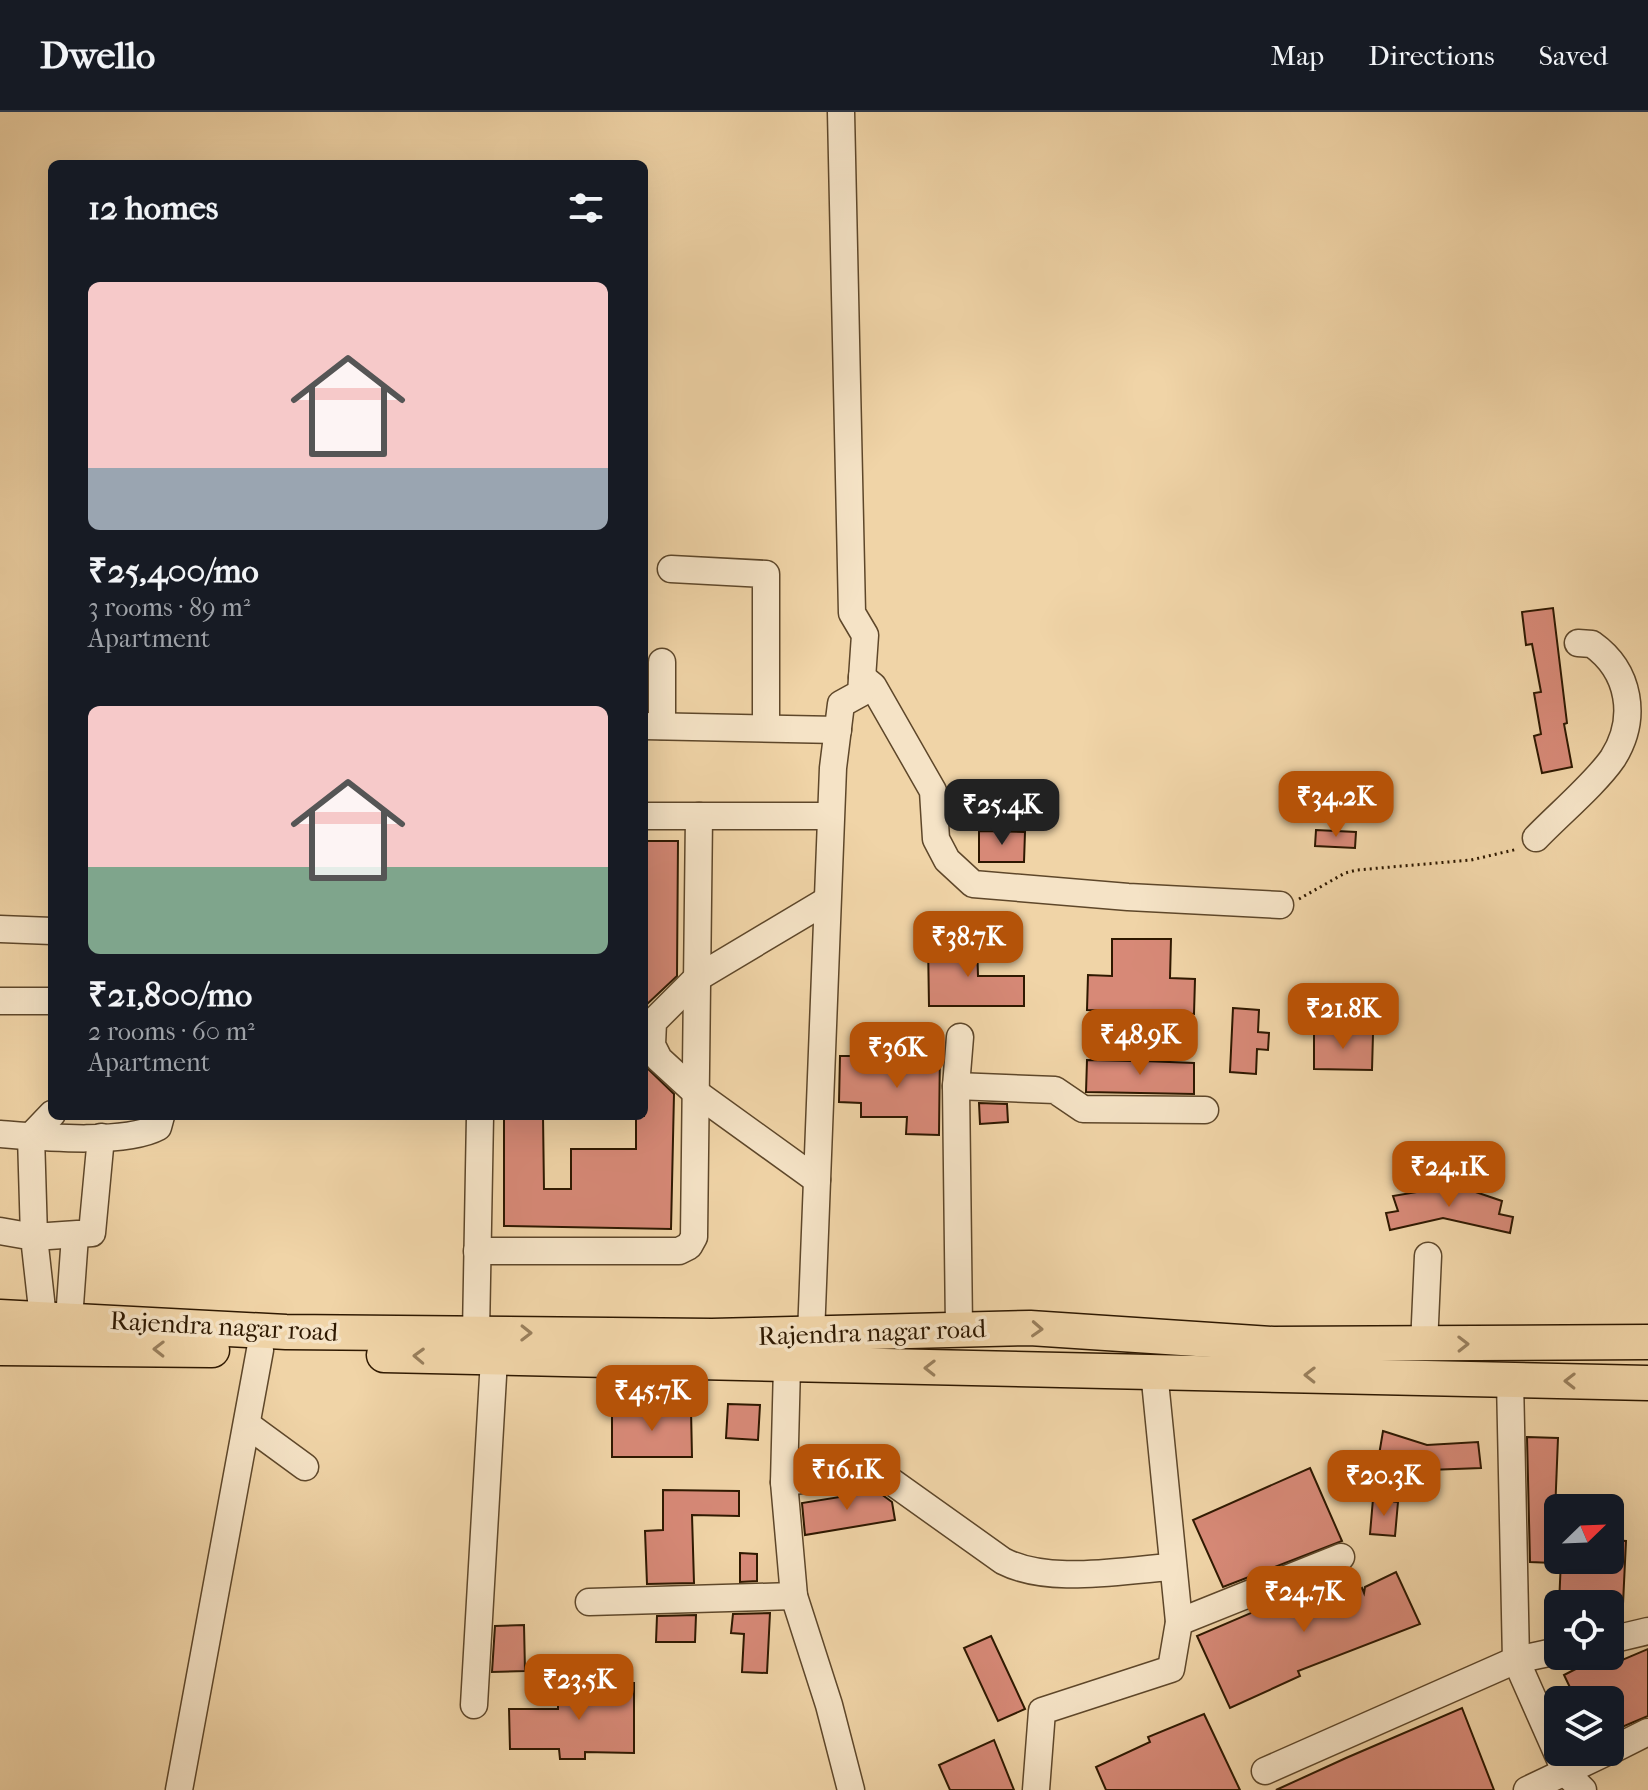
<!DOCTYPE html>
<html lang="en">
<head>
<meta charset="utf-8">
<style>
	:root { --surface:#171b24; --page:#20242c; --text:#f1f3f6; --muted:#9ea1a6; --line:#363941; --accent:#b45309 }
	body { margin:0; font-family:"IM FELL French Canon",serif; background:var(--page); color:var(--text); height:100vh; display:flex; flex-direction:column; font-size:30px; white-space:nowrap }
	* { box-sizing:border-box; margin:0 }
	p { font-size:26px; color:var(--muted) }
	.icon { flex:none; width:44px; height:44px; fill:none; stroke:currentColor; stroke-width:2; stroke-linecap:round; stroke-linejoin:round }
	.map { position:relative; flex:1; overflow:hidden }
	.sheet { position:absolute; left:48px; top:48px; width:600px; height:960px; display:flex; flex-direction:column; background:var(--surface); border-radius:12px; box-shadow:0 8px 32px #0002 }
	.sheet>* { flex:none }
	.needle { width:52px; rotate:67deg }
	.controls { position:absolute; left:1544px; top:1382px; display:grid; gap:16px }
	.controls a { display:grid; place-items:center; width:80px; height:80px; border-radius:12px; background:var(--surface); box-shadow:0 8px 32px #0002; font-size:40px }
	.price { position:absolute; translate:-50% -68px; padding:0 18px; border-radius:16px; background:var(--accent); color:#fff; font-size:26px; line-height:52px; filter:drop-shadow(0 2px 4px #0008) }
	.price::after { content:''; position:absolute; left:50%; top:48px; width:24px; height:18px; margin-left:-12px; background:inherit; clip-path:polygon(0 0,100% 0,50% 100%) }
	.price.selected { background:#222; color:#fff }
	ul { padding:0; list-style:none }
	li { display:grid; align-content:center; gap:16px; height:424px; padding:0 40px }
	li span { display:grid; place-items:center; height:248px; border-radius:12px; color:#555 }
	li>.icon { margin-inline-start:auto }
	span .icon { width:144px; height:144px; fill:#fffc; stroke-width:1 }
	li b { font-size:34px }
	h2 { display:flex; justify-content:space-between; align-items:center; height:96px; padding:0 40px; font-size:34px }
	header { display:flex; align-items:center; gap:48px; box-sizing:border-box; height:112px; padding:0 40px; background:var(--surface); border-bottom:2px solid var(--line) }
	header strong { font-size:38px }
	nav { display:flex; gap:44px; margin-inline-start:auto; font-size:28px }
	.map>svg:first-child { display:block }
</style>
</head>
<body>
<header>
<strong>Dwello</strong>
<nav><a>Map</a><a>Directions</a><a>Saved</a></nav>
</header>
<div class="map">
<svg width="1648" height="1678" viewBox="0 0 1648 1678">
	<rect width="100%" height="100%" fill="#f0d4a7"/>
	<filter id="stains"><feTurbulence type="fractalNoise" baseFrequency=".0025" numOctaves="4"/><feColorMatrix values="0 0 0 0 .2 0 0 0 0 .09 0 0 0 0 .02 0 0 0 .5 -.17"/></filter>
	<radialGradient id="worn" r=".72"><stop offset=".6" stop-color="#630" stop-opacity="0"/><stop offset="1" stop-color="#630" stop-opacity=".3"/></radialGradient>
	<g fill="#d78977" stroke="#2e1800" stroke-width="2">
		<polygon points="1553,496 1567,611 1564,612 1572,655 1542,661 1534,624 1541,622 1534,581 1541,580 1532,532 1526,533 1522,500"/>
		<polygon points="1316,718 1356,720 1355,736 1315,734"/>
		<polygon points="979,719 1025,720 1024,750 979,750"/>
		<polygon points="644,729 678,729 677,864 644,895"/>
		<polygon points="1112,827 1171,827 1170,866 1195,867 1194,902 1087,898 1088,863 1112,864"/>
		<polygon points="977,830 978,864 1024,864 1024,894 929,894 928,831"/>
		<polygon points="1233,896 1259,898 1258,920 1269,921 1268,938 1257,937 1256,962 1230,960"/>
		<polygon points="1314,921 1373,922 1372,958 1314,957"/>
		<polygon points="908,934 940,935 939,1023 906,1022 907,1005 861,1005 861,991 839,990 840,944 858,944 858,958 907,959"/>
		<polygon points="1131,945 1145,946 1145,949 1194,951 1194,982 1086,980 1087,948 1131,949"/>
		<polygon points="644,953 674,982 671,1117 504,1114 504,1004 543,1004 544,1077 571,1077 571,1037 636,1037 636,1004 644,1004"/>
		<polygon points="979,991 1007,992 1008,1010 980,1012"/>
		<polygon points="1446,1075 1461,1075 1502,1089 1499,1102 1513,1105 1510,1121 1443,1106 1390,1118 1386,1101 1398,1099 1393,1084"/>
		<polygon points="728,1292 760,1293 758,1328 726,1326"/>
		<polygon points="612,1297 691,1297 692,1345 612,1345"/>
		<polygon points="1383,1319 1427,1333 1478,1330 1481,1356 1428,1358 1378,1349"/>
		<polygon points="1527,1325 1558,1326 1553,1451 1530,1450"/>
		<polygon points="1310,1356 1342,1429 1223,1475 1193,1408"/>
		<polygon points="663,1378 739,1379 739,1404 692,1403 694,1471 647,1472 645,1419 663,1418"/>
		<polygon points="877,1379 892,1390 895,1408 805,1423 802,1391"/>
		<polygon points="1373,1387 1398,1390 1395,1424 1370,1422"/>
		<polygon points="1610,1428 1626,1429 1623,1492 1559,1492 1561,1448 1610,1448"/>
		<polygon points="740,1441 757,1442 757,1469 740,1470"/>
		<polygon points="1347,1460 1356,1479 1362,1476 1364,1481 1365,1475 1396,1460 1420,1512 1298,1559 1300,1564 1230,1596 1197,1524"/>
		<polygon points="770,1501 767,1561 742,1560 744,1522 731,1521 733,1502"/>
		<polygon points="696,1503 695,1530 656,1530 657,1504"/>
		<polygon points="524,1513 525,1559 492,1560 495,1514"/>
		<polygon points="991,1524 1025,1597 998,1609 964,1536"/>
		<polygon points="1648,1537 1648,1604 1622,1615 1620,1611 1610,1615 1610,1588 1576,1588 1564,1563 1601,1544 1621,1542 1620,1549"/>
		<polygon points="558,1571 634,1571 634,1641 585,1640 585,1647 560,1647 559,1637 510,1637 509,1597 558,1597"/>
		<polygon points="1462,1596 1494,1678 1276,1678 1346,1646"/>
		<polygon points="1204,1602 1240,1678 1106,1678 1096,1655 1150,1630 1148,1625"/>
		<polygon points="994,1628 1014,1678 950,1678 939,1653"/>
	</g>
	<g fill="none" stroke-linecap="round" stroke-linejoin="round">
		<defs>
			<g id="minor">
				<polyline points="671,457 766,462 766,616"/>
				<polyline points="862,565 873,574 933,679 936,727 947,748 973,772 1128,785 1280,793"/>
				<polyline points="644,614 838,618"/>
				<polyline points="662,614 662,550"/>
				<polyline points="644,704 829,704"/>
				<path d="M 1536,726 C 1558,703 1596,671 1613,646 C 1638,606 1630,559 1592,532 L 1578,531"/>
				<polyline points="0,817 52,819"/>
				<polyline points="0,889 52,889"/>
				<polyline points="956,974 1055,978 1083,997 1205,998"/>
				<polyline points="52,1002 31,1024 34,1125 92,1121 101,1025"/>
				<path d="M 0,1022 C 39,1025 125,1033 158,1015 L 161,1004"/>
				<polyline points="817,1068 695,980 659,947 652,933 653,910 697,866 826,789"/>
				<polyline points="0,1119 34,1125 43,1206"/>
				<polyline points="477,1139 679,1139 689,1134 694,1125 699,704"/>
				<polyline points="69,1207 75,1124"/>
				<polyline points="959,1216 956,974 960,925"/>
				<polyline points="476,1221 480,1004"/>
				<polyline points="811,1223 833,656 841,592 861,581 865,523 852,501 841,0"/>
				<polyline points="1424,1233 1428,1144"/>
				<polyline points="787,1254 784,1370 794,1484 829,1593 851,1678"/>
				<polyline points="1510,1268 1516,1548 1566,1661 1583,1678"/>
				<polyline points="249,1314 305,1355"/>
				<path d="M 784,1370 L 872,1360 L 881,1362 L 1003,1449 C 1050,1473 1121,1458 1173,1455"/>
				<polyline points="589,1490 794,1484"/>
				<polyline points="1179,1510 1341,1445"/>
				<polyline points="1610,1528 1648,1519"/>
				<polyline points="474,1593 494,1247"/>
				<polyline points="1610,1639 1648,1620"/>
				<polyline points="1265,1659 1516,1548 1558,1539"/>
				<polyline points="179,1678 260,1238"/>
				<polyline points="1036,1678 1042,1599 1171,1557 1179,1510 1154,1259"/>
				<polyline points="1527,1678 1607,1640"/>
			</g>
			<g id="major">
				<polyline points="0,1205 286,1220 712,1224 1030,1216 1273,1232 1648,1230"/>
				<polyline points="0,1236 212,1238"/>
				<polyline points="384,1243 1648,1271"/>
			</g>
		</defs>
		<use href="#minor" stroke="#5e472a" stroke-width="29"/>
		<use href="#major" stroke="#2e1800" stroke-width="37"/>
		<polyline stroke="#2e1800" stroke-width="3" stroke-dasharray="2 4" stroke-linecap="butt" points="1299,787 1345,761 1357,758 1471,748 1518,737"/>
		<use href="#minor" stroke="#f5e3c6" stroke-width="26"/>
		<use href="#major" stroke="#f0d4a7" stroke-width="34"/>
	</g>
	<defs><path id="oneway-chevron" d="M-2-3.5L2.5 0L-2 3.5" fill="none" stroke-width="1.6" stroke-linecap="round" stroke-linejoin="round" transform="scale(2)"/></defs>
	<g stroke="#997f5c">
		<use href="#oneway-chevron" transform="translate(1037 1217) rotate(3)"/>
		<use href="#oneway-chevron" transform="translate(526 1221) rotate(1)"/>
		<use href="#oneway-chevron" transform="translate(1463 1232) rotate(-1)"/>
		<use href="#oneway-chevron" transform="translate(159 1237) rotate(-179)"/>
		<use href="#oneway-chevron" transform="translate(419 1244) rotate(-178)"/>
		<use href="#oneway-chevron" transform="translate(930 1256) rotate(-179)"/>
		<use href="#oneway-chevron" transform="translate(1310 1263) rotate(-179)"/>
		<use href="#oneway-chevron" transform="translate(1570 1269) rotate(-179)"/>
	</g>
	<g text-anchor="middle" stroke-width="7" stroke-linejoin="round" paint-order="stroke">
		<g font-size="26" fill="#2e1800" stroke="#f5e3c6">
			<text transform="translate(224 1214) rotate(3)" y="9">Rajendra nagar road</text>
			<text transform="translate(872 1220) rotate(-2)" y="9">Rajendra nagar road</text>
		</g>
	</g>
	<rect width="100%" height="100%" filter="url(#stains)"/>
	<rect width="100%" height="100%" fill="url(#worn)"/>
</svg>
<div class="controls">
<a><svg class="needle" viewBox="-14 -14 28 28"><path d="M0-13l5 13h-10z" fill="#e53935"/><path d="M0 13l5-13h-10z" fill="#9ea1a6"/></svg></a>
<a><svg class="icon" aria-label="locate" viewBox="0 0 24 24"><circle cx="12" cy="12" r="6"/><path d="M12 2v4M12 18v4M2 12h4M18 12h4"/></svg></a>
<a><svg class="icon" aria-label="layers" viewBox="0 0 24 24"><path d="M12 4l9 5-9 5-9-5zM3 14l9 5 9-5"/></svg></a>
</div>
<b class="price" style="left:1336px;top:727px">₹34.2K</b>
<b class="price selected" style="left:1002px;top:735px">₹25.4K</b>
<b class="price" style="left:968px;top:867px">₹38.7K</b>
<b class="price" style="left:1343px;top:939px">₹21.8K</b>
<b class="price" style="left:1140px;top:965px">₹48.9K</b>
<b class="price" style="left:897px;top:978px">₹36K</b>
<b class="price" style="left:1449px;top:1097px">₹24.1K</b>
<b class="price" style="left:652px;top:1321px">₹45.7K</b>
<b class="price" style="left:847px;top:1400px">₹16.1K</b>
<b class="price" style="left:1384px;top:1406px">₹20.3K</b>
<b class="price" style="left:1304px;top:1522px">₹24.7K</b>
<b class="price" style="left:579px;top:1610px">₹23.5K</b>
<section class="sheet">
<h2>12 homes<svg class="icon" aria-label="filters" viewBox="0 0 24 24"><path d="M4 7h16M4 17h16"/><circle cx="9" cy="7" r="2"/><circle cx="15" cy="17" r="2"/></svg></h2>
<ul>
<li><span style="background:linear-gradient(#f6c9c9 75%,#9aa5b1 0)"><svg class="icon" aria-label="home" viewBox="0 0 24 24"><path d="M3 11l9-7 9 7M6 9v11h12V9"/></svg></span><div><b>₹25,400/mo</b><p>3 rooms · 89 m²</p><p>Apartment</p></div></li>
<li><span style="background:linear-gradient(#f6c9c9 65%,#7fa58c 0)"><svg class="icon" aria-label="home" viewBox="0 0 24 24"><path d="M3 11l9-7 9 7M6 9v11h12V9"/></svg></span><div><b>₹21,800/mo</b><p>2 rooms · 60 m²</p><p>Apartment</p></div></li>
</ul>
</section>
</div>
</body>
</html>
